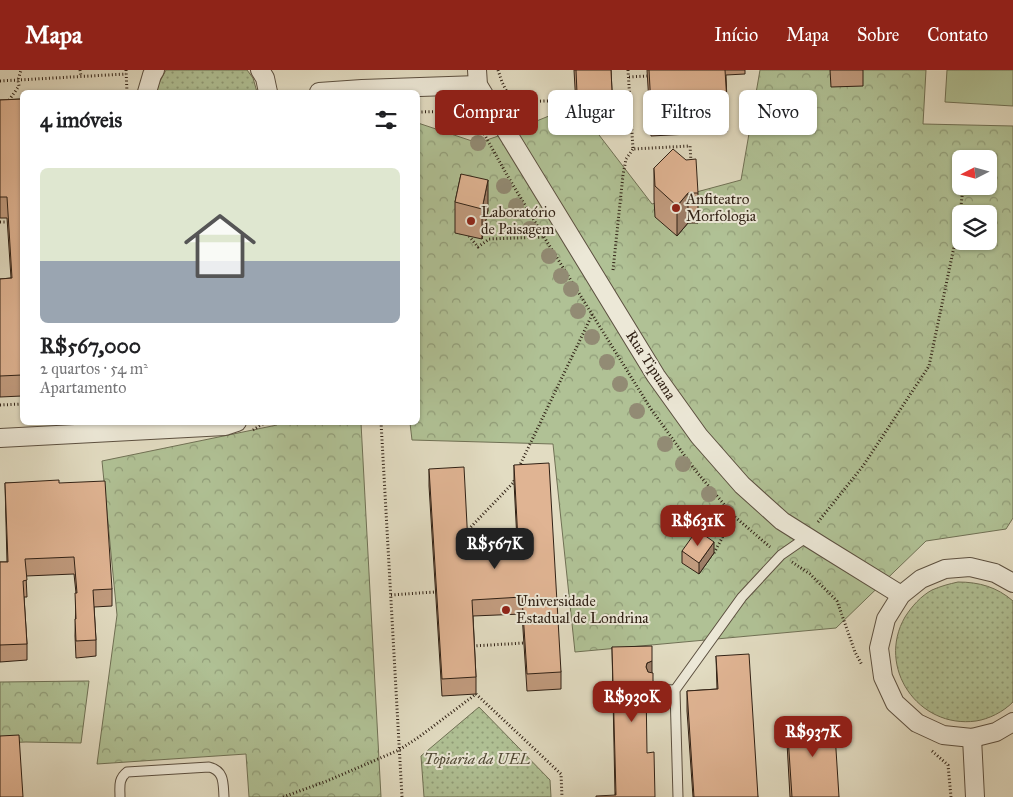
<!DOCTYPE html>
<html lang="pt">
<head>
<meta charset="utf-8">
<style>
	:root { --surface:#fff; --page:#f6f6f6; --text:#202124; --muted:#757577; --line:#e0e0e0; --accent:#8f2418 }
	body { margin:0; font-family:"IM FELL Great Primer",serif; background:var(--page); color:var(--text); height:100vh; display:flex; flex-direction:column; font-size:19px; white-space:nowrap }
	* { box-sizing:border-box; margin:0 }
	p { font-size:16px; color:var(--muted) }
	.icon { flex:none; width:28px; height:28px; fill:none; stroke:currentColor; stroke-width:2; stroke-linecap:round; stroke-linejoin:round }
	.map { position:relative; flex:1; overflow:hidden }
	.drawer { position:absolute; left:20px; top:20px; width:400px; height:335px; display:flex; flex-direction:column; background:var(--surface); border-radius:8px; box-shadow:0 1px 4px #0004 }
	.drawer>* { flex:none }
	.hud { position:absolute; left:435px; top:20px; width:475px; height:45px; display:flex; gap:10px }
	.needle { width:32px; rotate:264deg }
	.buttons { position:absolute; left:952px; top:80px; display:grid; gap:10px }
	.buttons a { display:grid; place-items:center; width:45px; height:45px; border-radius:8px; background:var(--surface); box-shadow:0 1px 4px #0004; font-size:25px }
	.price { position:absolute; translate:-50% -42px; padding:0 11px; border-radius:10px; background:var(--accent); color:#fff; font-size:16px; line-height:32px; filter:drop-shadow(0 1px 2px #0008) }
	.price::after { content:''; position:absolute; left:50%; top:30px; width:15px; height:11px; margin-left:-8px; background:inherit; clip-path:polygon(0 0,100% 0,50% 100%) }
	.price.on { background:#222; color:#fff }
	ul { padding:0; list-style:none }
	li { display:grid; align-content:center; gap:10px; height:265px; padding:0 20px }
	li+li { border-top:1px solid var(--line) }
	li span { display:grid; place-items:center; height:155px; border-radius:8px; color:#555 }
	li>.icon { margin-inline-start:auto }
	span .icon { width:90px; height:90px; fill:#fffc; stroke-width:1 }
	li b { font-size:21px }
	h2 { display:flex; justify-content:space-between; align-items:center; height:60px; padding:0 20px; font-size:21px }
	.pill { padding:0 18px; border-radius:8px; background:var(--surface); box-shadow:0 1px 4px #0004; font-size:18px; line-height:45px }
	.pill.on { background:var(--accent); color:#fff }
	header { display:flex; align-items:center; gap:30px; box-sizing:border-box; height:70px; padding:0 25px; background:var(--accent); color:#fff }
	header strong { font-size:24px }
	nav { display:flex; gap:28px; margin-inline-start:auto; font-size:18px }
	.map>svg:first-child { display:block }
</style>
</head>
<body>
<header>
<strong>Mapa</strong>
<nav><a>Início</a><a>Mapa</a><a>Sobre</a><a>Contato</a></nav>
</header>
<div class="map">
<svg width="1013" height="727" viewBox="0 0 1013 727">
	<defs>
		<pattern id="grass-dots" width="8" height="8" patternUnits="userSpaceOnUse" patternTransform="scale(1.25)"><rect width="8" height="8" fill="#b0c195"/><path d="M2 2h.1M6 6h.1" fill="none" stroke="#909c78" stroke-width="1.8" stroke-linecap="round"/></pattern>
		<pattern id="forest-crowns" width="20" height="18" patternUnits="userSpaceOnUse" patternTransform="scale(1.25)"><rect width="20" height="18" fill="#b0c195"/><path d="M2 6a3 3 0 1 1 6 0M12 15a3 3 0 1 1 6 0" fill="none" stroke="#909c78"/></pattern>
	</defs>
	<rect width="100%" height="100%" fill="#e2dcc2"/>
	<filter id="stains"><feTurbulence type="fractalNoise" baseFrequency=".004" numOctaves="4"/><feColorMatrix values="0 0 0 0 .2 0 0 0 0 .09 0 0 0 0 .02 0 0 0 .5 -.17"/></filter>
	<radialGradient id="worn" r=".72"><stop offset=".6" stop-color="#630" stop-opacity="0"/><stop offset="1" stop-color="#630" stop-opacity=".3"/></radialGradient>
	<g fill="url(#grass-dots)" stroke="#707155">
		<polygon points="166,0 247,0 253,8 257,22 157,22 158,15"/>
		<path d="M 958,512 C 979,512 997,517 1013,531 L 1013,632 C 1003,642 989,649 976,651 C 918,659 876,597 905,547 C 912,536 921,526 932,520 C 941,516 949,514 958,512 Z"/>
		<polygon points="479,637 550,710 551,727 424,727 421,686"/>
	</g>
	<g fill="url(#forest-crowns)" stroke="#707155" fill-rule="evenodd">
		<path d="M 760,0 L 926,0 L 923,54 L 1013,56 L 1013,448 L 1006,459 L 926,471 L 836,558 L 575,582 L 553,374 L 412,370 L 410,353 L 418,352 L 418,53 L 478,73 L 507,63 L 576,35 L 652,134 L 741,110 ZM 961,89 L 989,89 L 989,116 L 961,116 ZM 961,144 L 989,144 L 989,171 L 961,171 Z"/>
		<polygon points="278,353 361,353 381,727 249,727 246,684 97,694 117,545 102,391 277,355"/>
		<polygon points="89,611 81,673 26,672 0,673 0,612"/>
	</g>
	<polygon fill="#b0c195" stroke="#707155" points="947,0 1013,0 1013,36 945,32"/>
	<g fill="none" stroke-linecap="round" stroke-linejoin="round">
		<defs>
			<g id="service">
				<polyline points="652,619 675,620"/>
				<path d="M 120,727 C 120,717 118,709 127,702 L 209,697 C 225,701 223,714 224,727"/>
				<polyline points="678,727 675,620 742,527 781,485 807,467"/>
			</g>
			<g id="minor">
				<polyline points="260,0 265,8 268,22"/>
				<polyline points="477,0 478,15 656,306 699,366 742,415 782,451 825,478 901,525"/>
				<polyline points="147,22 152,5 155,0"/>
				<polyline points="319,22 362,19 478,15"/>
				<polyline points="0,368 225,356 237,352"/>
				<polyline points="1013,513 995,503 970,497 945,499 921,509 901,525 886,549 879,578 883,607 895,633 917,653 943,665 972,668 996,662 1013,652"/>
				<polyline points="972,668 975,727"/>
			</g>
		</defs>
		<use href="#service" stroke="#5c5040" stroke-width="11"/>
		<use href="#minor" stroke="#5c5040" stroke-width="20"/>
		<g stroke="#302115" stroke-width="3" stroke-dasharray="1 2.5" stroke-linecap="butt">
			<polyline points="80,0 81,6"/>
			<polyline points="126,0 127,22"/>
			<polyline points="498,0 502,12 512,32 576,30"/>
			<polyline points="628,0 633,79 690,76 691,92"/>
			<polyline points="629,7 647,6"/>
			<polyline points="0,11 126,4"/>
			<polyline points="611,28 630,27"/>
			<polyline points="7,33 19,16 18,10 21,0"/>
			<polyline points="418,42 462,41 471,45 479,55 507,105 544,167 651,339 695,400 734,446 770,477"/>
			<polyline points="0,152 9,152"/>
			<polyline points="469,166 478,177 489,169 544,167"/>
			<polyline points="613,200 623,105 626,89 633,79"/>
			<polyline points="0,335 22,334"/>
			<polyline points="381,352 402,727"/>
			<polyline points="253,360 266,352"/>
			<polyline points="519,397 592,245"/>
			<polyline points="818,452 863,396 929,296 959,153 963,118"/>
			<polyline points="466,462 514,412 514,410"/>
			<polyline points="714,483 734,446"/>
			<polyline points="792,492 810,504 837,531 855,582 862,595"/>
			<polyline points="391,525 435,522"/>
			<polyline points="473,576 524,573"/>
			<polyline points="932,681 948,695 951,727"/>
			<polyline points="283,727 327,711 399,680 419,667 476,624 561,704 562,727"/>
		</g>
		<use href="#service" stroke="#ece8d7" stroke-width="9"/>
		<use href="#minor" stroke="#ece8d7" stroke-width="18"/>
	</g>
	<g fill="#928b74">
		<circle cx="464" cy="50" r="8"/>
		<circle cx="478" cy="73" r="8"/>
		<circle cx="504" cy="116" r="8"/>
		<circle cx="516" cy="136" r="8"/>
		<circle cx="530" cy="159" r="8"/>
		<circle cx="549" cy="186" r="8"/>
		<circle cx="561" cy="206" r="8"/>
		<circle cx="571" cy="219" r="8"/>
		<circle cx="578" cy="241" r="8"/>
		<circle cx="592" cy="267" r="8"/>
		<circle cx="607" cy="292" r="8"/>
		<circle cx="620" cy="314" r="8"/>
		<circle cx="637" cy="341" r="8"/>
		<circle cx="665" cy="374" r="8"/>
		<circle cx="683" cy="394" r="8"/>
		<circle cx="709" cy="424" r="8"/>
		<circle cx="727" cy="442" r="8"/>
	</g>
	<g fill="#c19b7e" stroke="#302115">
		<polygon points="574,0 611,0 612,21 612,51 577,53"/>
		<polygon points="647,0 745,0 745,4 726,5 727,32 727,62 651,66"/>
		<polygon points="830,0 863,0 863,16 831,17"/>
		<polygon points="22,29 22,326 0,327 0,209 11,208 7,148 0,148 0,30"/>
		<polygon points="654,98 698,123 698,153 688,153 677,166 655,147 654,129"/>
		<polygon points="461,104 488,140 482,169 455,163 455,132"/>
		<polygon points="514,395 561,602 561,619 527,621 522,544 473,546 476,607 476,624 442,626 429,416 429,399 468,474 517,471 514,412"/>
		<polygon points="5,413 59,413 112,519 112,536 94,537 96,570 96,586 76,588 75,566 76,523 74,504 26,506 27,527 24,527 27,574 27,590 0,592 0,492 7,492"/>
		<polygon points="682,481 714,483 699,504 682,493"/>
		<polygon points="612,577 652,603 653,616 653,638 646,638 615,725"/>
		<polygon points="716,586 758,727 693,727 687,641 687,621 717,619"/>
		<polygon points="787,651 839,727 790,727 787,673"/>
	</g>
	<g fill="#9d7e67" stroke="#302115">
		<polygon points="488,110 488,140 482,169 482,139"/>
		<polygon points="688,123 688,153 677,166 677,136"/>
		<polygon points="714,472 714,483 699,504 699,493"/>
		<polygon points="652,591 652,613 646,597 647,593"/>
	</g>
	<g fill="#e0b493" stroke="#302115">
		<polygon points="576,0 611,0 612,21 577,23"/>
		<polygon points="649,0 725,0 727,32 651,36"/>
		<polygon points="22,29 22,305 0,306 0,209 12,208 7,127 0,127 0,30"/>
		<polygon points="673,79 686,90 696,89 698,123 688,123 677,136 655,116 654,98"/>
		<polygon points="461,104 488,110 482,139 455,132"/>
		<polygon points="549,393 561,602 527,604 522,527 472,530 476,607 442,609 429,399 464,397 468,474 518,471 514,395"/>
		<polygon points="59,410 59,413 105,411 112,519 93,520 96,570 76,571 75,549 76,549 75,523 77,523 74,487 25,489 27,510 23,511 27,574 0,575 0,492 8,492 5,413"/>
		<polygon points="697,460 714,472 699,493 682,481"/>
		<polygon points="652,576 652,591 647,593 646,597 648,602 653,603 653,616 646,616 647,683 654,682 655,727 596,727 596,726 616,725 612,577"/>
		<polygon points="749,584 758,727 694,727 687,621 718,619 716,586"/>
		<polygon points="834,648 839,727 792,727 787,651"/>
		<polygon points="19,665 23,727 0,727 0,666"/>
	</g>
	<g fill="#8f2418" stroke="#ece8d7" stroke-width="2">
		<circle cx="676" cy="138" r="5"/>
		<circle cx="471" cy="151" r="5"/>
		<circle cx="506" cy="540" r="5"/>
	</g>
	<g text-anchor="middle" stroke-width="4" stroke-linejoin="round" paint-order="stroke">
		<g font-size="15" fill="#302115" stroke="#ece8d7" text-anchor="start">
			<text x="686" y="134">Anfiteatro<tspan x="686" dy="17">Morfologia</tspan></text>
			<text x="481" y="147">Laboratório<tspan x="481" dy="17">de Paisagem</tspan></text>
			<text x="516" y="536">Universidade<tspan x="516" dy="17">Estadual de Londrina</tspan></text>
		</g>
		<g font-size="15" fill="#302115" stroke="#ece8d7">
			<text transform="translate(651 295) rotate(57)" y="5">Rua Tipuana</text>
		</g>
		<g font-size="15" font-style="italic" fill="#504935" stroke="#ece8d7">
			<text x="477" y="694">Topiaria da UEL</text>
		</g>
	</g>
	<rect width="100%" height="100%" filter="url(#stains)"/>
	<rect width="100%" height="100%" fill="url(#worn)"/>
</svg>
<div class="buttons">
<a><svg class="needle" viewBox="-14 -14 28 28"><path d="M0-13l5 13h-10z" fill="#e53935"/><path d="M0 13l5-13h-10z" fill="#757577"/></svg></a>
<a><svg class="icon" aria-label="layers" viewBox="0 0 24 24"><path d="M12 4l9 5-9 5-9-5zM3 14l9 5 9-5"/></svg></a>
</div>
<b class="price" style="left:698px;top:477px">R$631K</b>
<b class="price on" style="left:495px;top:500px">R$567K</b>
<b class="price" style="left:632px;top:653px">R$930K</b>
<b class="price" style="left:813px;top:688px">R$937K</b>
<div class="hud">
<a class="pill on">Comprar</a>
<a class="pill">Alugar</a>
<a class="pill">Filtros</a>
<a class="pill">Novo</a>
</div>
<section class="drawer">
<h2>4 imóveis<svg class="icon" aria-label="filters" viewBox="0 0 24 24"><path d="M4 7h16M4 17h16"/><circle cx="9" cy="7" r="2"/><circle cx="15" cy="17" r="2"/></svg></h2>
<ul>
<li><span style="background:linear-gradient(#dfe7d0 60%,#9aa5b1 0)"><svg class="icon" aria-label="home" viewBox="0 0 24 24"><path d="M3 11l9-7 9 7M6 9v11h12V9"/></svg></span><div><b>R$567,000</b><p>2 quartos · 54 m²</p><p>Apartamento</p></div></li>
</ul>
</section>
</div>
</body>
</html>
